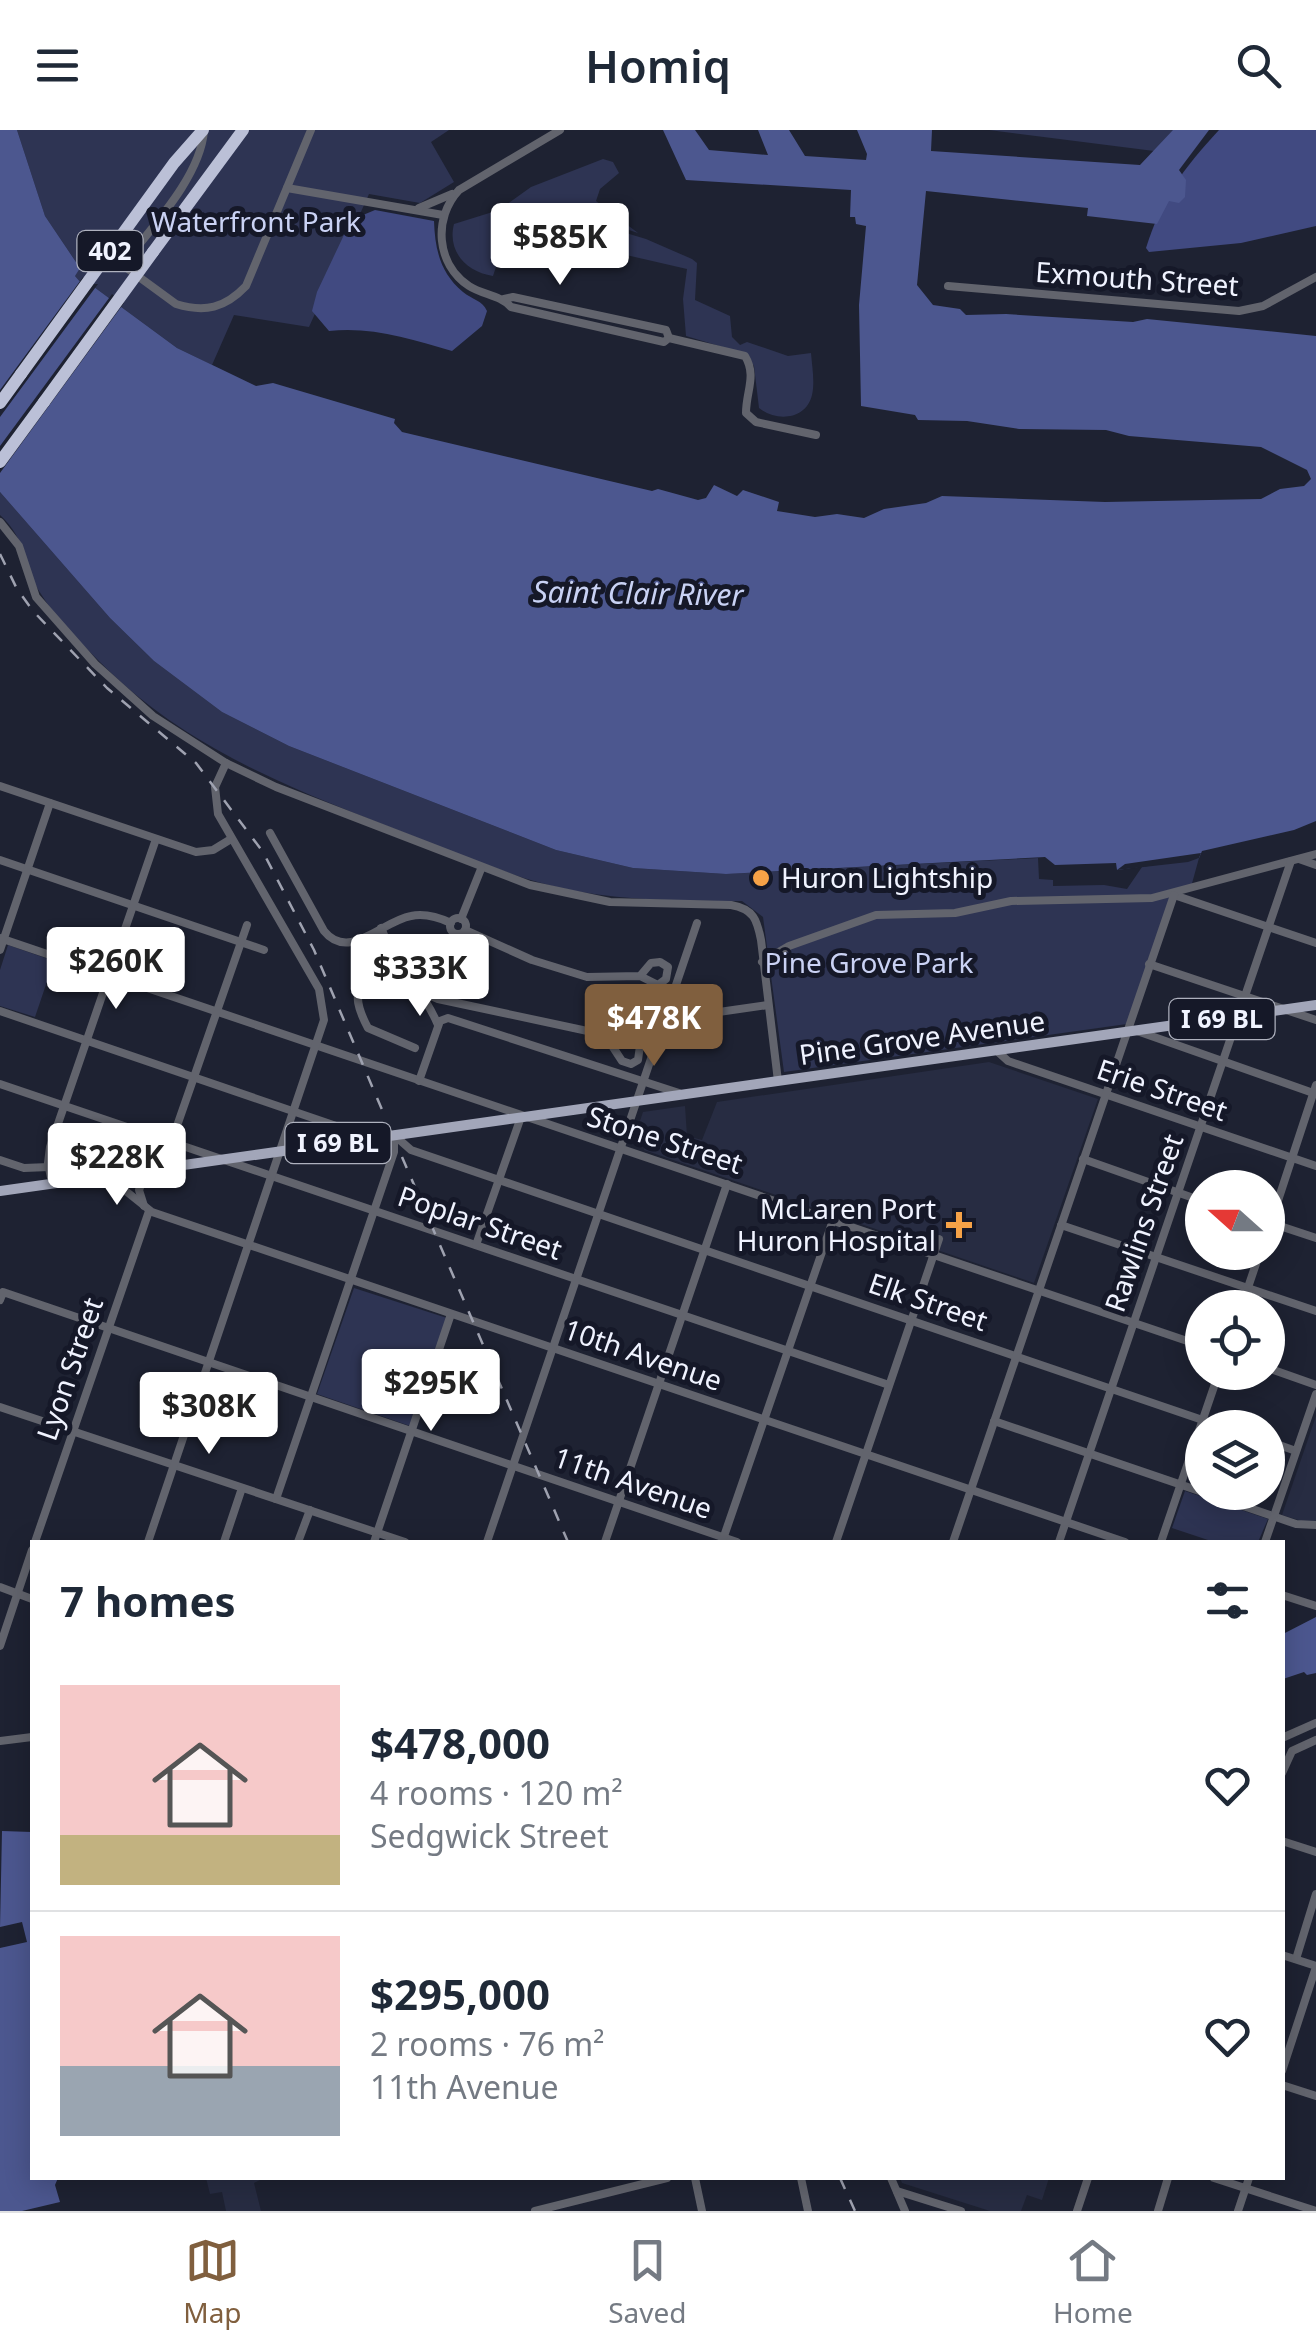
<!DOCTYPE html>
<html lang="en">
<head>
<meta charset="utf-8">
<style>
	:root { --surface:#fff; --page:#f2f2f3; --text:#1f2937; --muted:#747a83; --line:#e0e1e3; --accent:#805f3e }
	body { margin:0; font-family:"Noto Sans",sans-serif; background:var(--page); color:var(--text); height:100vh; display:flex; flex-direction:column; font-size:38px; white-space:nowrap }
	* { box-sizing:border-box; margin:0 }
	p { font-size:32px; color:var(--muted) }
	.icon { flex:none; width:55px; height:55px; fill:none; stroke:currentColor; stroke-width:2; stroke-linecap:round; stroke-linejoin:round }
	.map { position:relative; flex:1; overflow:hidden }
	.side { position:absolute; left:30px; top:1410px; width:1255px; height:640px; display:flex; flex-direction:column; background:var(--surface); border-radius:0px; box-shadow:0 5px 25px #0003 }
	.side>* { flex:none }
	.needle { width:65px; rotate:291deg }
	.tools { position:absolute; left:1185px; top:1040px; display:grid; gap:20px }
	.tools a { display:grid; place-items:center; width:100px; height:100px; border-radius:50%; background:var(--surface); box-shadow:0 5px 25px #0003; font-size:50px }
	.price { position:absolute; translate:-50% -85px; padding:0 22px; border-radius:10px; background:#fff; color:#222; font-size:32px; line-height:65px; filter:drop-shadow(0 2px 5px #0008) }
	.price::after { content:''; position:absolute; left:50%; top:60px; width:30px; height:22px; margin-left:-15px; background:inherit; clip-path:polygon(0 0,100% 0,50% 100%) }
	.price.on { background:var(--accent); color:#fff }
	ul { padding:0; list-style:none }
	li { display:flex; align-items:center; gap:30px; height:250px; padding:0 30px }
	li+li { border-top:2px solid var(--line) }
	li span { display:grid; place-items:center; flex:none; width:280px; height:200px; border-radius:0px; color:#555 }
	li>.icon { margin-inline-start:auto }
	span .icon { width:120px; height:120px; fill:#fffc; stroke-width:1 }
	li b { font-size:42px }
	h2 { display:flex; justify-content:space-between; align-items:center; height:120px; padding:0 30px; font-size:42px }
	header { display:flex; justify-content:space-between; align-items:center; height:130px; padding:0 30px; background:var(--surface); font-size:45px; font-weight:600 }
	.tab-bar { display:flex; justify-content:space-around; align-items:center; height:140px; border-top:2px solid var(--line); background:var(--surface); font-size:28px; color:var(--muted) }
	.tab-bar a { display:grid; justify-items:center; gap:5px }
	.tab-bar .on { color:var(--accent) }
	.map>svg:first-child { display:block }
</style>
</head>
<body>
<header><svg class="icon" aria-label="menu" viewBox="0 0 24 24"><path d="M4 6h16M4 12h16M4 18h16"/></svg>Homiq<svg class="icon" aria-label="search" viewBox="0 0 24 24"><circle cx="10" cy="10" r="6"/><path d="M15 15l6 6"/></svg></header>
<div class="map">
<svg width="1316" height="2081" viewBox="0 0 1316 2081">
	<rect width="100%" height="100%" fill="#1e2232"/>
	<g fill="#272c42">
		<polygon points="989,932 1098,969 1034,1153 644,1020 650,1004 637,1000 643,982 685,976 687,1006 702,1010 717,972"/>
		<polygon points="1316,1286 1316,1391 1305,1392 1282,1385"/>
		<polygon points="206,2048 259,2048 260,2050 254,2053 261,2081 226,2081 222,2062 210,2064"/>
		<polygon points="900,2048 1049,2048 1042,2070 1027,2065 1021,2081 990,2081 902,2053"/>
	</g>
	<g fill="#2e3453">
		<polygon points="17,0 449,0 431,12 454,52 420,73 369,64 309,197 234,185 212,235 177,218 94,157 90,163 75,146 76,132 45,86"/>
		<polygon points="989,0 1174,0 1154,21"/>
		<path d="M 603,29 L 613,32 L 619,43 L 600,59 L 596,71 L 638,103 L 598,90 L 598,84 L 592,87 L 586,80 L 596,94 L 646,109 L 692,129 L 697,133 L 695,170 L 730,186 L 732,207 L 740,215 L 747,212 L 788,226 L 811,223 C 812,236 815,252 812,265 C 806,290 776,292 759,278 L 754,236 L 746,224 L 686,206 L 683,169 L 687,139 L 509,98 L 493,146 C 466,142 447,121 454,94 L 499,80 L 531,57 Z"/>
		<path d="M 0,362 L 110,488 L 154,531 L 222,582 L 289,616 L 556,720 L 633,738 L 726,744 L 1038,728 L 1039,749 L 1053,750 L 1053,756 L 1104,755 L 1127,759 L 1142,737 L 1199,728 L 1191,757 L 1173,762 L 1127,894 L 784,942 L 763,787 L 742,771 C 686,771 630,771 575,761 C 518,750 464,726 410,705 C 298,661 187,620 101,533 C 80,512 56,489 41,464 C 22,436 28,410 0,385 Z"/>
		<polygon points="8,815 54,831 35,887 0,876 0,840"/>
		<polygon points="354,1158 447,1188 410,1296 317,1264"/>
		<polygon points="1185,1361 1268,1389 1258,1412 1214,1412 1172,1398"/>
	</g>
	<g fill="#414a81">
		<path d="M 1219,0 L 1316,0 L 1316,96 L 1241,113 L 1149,122 L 1146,118 C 1162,67 1183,39 1219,0 Z"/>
		<path d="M 375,80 L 434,91 C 435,119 440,143 463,162 C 473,170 482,170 487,181 L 482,196 L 452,221 C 412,209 370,196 329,201 L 312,181 L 317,162 L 351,90 Z"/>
	</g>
	<g fill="#4c578f">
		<polygon points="0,0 17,0 45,86 80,138 75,146 89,162 94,157 177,218 256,256 273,253 395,289 394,293 402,302 652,361 658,359 698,370 706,368 714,355 737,366 743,360 779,372 777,381 815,387 837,384 864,388 884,379 926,373 942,366 1105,372 1261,369 1280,359 1304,356 1311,349 1307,340 1261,317 1129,306 1106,300 1019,299 967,291 918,290 915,285 861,276 859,175 866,96 856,94 855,87 850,87 851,60 686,50 663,0 695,0 709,20 768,25 758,0 789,0 805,26 866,30 867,24 857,0 932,0 931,21 1140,35 1173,0 1209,0 1179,40 1186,50 1185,67 1179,73 1169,71 1157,94 1087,86 1088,78 926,61 917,155 933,175 960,179 966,185 1006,184 1133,192 1147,189 1316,206 1316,691 1294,700 1202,721 1199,728 1188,730 1117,740 1116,733 1055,735 1045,727 726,744 633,738 556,720 289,616 222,582 154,531 110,488 0,362"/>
		<polygon points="1316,1487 1316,1543 1307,1545 1304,1542 1283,1549 1283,1504"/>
		<polygon points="2,1701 32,1702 32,2048 58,2048 55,2055 60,2072 22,2081 0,2081 0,1818 27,1812 22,1792 0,1797"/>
	</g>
	<g fill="#1e2232">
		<polygon points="83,147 89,154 98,154 0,287 0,260"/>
		<polygon points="112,164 124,173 0,343 0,316"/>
		<polygon points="1201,723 1199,728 1188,732 1117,740 1125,734"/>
	</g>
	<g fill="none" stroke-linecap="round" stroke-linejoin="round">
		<g stroke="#62646d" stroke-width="8">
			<path d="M 560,0 L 459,60 C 433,88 436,134 469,156 C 483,165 500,165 511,177 L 664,212 L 669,208 L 745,226 C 757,246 746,261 746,283 L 756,292 L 816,305"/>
			<polyline points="287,58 443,85"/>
			<polyline points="419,78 452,64"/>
			<path d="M 83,106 L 176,174 C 205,183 225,178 246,156 L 311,0"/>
			<path d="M 122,136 C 150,99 200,48 204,1"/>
			<polyline points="948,156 1239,181 1263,176 1316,147"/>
			<polyline points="504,169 513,167 666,200 669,208"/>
			<path d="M 0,392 L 19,416 L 36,467 L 95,534 L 153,586 L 226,633 L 276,657 L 530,755 L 610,772 L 731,775 C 754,779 757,790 761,810 L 778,951"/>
			<polyline points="0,656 196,722 213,720 231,709"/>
			<path d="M 270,703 L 324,801 C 349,832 382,791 411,786 C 425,783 438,787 451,793"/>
			<polyline points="1299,729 1316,735"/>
			<polyline points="0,730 264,820"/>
			<polyline points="1174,765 1316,813"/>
			<circle cx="458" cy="796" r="8"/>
			<polyline points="461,789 481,739"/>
			<path d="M 381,798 C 396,838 422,857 438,895"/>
			<polyline points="465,800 532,830 587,847 640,846 658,855 666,849 668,837 660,832 651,833 640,846"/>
			<polyline points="0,808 1202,1216"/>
			<polyline points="0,820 50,673"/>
			<polyline points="762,832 789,816 876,785 955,783 1011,771 1152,768 1316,724"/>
			<polyline points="1149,834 1316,890"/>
			<path d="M 399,838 C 361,851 346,857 368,898 L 415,918"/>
			<polyline points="422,862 438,869 634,911 640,916 638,930 631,934 622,931 605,905"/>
			<polyline points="0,881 345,999 351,1002 354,1011"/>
			<polyline points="663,890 768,875"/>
			<polyline points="1137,901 1316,964"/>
			<polyline points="997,921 1008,931 1316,1036"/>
			<polyline points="419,951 440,891 448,888 679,963"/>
			<polyline points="0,954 889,1255"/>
			<polyline points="394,1005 411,1020 1226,1298"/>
			<polyline points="1083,1029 1202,1071"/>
			<polyline points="0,1030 24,1038 49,1037"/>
			<polyline points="163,1036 247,795"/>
			<polyline points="107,1046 152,1082 1125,1412"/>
			<polyline points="52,1053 48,1033 50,1017 156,709"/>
			<polyline points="144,1076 139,1060 147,1039"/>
			<polyline points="1268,1092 1316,1108"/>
			<polyline points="1061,1095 1316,1181"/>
			<polyline points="1268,1101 1316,955"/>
			<polyline points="476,1115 521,987"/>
			<polyline points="0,1170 3,1162 737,1412"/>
			<polyline points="1241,1178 1260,1122"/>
			<polyline points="1268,1238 1316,1255"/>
			<polyline points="0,1277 405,1412"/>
			<polyline points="994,1291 1296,1394 1316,1395"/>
			<polyline points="1268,1311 1296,1321"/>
			<polyline points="276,1369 394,1022 394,1005"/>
			<polyline points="35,1412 149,1081"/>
			<polyline points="148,1412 324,890 319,859 218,684 215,657 226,633"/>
			<polyline points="224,1412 242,1358"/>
			<polyline points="298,1412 310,1380"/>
			<polyline points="374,1412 451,1184"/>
			<polyline points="487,1412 697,793"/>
			<polyline points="605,1412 727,1054"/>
			<polyline points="722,1412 833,1090"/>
			<polyline points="836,1412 939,1109"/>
			<polyline points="953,1412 1174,765"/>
			<polyline points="1059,1412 1291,731"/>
			<polyline points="1161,1412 1219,1242"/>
			<polyline points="1265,1412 1316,1264"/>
			<polyline points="0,1457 32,1469"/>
			<polyline points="1282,1465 1316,1476"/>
			<polyline points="0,1516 32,1420"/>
			<polyline points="1282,1608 1316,1593"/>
			<polyline points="0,1611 32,1607"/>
			<polyline points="1282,1643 1292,1621 1316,1610"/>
			<polyline points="1282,1711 1316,1722"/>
			<polyline points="1282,1825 1316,1836"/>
			<polyline points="1296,1829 1316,1764"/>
			<polyline points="1282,1941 1316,1837"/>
			<polyline points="1282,1955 1316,1966"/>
			<polyline points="695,2048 702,2081"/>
			<polyline points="801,2048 808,2081"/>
			<polyline points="891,2048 905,2081"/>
			<polyline points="1214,2048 1316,2081"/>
			<polyline points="897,2061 961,2081"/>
			<polyline points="535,2081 667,2048"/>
			<polyline points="1077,2081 1088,2048"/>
			<polyline points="1158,2081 1168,2048"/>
			<polyline points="1238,2081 1249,2048"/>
		</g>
		<polyline stroke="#a2a6b9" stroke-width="10" points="0,1061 1316,875"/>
		<g stroke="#bbc0d7" stroke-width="12">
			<polyline points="153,122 243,0"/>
			<polyline points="0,273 21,244"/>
			<polyline points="0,332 44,272"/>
		</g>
		<g stroke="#9fa2b0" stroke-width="2.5" stroke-dasharray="12 12" stroke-linecap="butt">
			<polyline points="0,424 17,459 33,481 107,558 196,633 263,722 314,820 386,989"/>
			<polyline points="402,1027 568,1412"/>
			<polyline points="840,2048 855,2081"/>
		</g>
		<g stroke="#bbc0d7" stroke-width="12">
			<polyline points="21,244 174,33 203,0"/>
			<polyline points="44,272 153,122"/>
		</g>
	</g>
	<g fill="#f6a247" stroke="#151828" stroke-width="4">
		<circle cx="761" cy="748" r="10"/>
		<path d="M954 1080h10v10h10v10h-10v10h-10v-10h-10v-10h10z"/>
	</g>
	<g text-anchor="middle" stroke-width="10" stroke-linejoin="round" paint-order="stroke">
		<g fill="#151828" stroke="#aeb1be" stroke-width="2.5">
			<rect x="77.5" y="101" width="65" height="40" rx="8"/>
			<rect x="1169.5" y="869" width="105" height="40" rx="8"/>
			<rect x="285.5" y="993" width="105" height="40" rx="8"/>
		</g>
		<g font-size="25" font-weight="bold" fill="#f0f3ff">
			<text x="110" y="130">402</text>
			<text x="1222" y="898">I 69 BL</text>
			<text x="338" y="1022">I 69 BL</text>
		</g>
		<g font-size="28" fill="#cad2f4" stroke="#151828">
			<text x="256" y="102">Waterfront Park</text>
			<text x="869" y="843">Pine Grove Park</text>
		</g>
		<g font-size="28" fill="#f0f3ff" stroke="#151828">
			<text transform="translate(1137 149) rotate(4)" y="10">Exmouth Street</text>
			<text transform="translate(922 908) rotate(-8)" y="10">Pine Grove Avenue</text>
			<text transform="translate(1162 960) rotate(19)" y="10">Erie Street</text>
			<text transform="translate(665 1010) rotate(18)" y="10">Stone Street</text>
			<text transform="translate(480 1093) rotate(19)" y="10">Poplar Street</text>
			<text transform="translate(1144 1093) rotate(-71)" y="10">Rawlins Street</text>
			<text transform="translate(928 1172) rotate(19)" y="10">Elk Street</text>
			<text transform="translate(643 1225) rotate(19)" y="10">10th Avenue</text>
			<text transform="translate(70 1239) rotate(-71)" y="10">Lyon Street</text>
			<text transform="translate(633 1353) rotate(19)" y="10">11th Avenue</text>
		</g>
		<g font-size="28" fill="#f0f3ff" stroke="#151828" text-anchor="start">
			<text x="781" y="758">Huron Lightship</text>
			<text x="936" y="1089" text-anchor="end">McLaren Port<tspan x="936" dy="32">Huron Hospital</tspan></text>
		</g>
		<g font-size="30" font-style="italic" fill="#c9d2f4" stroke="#151828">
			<text transform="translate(638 464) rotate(1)" y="10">Saint Clair River</text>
		</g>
	</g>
</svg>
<div class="tools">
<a><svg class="needle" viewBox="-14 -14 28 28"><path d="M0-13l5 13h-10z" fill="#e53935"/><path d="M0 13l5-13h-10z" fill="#747a83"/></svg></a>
<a><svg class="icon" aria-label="locate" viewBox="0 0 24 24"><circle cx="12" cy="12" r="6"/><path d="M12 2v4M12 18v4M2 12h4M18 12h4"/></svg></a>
<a><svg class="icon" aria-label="layers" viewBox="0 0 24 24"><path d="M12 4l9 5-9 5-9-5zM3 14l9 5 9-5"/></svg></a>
</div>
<b class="price" style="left:560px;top:158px">$585K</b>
<b class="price" style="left:116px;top:882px">$260K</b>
<b class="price" style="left:420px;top:889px">$333K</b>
<b class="price on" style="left:654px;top:939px">$478K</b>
<b class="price" style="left:117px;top:1078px">$228K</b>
<b class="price" style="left:431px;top:1304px">$295K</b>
<b class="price" style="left:209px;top:1327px">$308K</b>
<section class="side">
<h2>7 homes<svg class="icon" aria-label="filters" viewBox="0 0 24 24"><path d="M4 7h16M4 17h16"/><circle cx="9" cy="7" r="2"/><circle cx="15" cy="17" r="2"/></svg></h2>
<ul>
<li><span style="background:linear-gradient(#f6c9c9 75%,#c2b280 0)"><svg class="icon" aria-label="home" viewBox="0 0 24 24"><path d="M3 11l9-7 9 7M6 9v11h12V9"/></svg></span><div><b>$478,000</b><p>4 rooms · 120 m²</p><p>Sedgwick Street</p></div><svg class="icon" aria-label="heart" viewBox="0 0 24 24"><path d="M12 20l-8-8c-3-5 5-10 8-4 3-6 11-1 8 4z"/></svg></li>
<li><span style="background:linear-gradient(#f6c9c9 65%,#9aa5b1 0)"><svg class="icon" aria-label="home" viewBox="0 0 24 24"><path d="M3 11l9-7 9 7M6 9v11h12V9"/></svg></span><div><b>$295,000</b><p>2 rooms · 76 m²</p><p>11th Avenue</p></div><svg class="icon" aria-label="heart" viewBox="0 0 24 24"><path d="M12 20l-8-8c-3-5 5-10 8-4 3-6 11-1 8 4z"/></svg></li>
</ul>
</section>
</div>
<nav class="tab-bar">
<a class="on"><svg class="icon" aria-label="map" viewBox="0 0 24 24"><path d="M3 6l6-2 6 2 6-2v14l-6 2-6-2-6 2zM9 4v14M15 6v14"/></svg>Map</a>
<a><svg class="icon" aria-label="saved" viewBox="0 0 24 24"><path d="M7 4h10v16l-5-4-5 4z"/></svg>Saved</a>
<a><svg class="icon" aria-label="home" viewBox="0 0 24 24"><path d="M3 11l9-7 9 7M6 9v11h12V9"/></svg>Home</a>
</nav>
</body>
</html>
